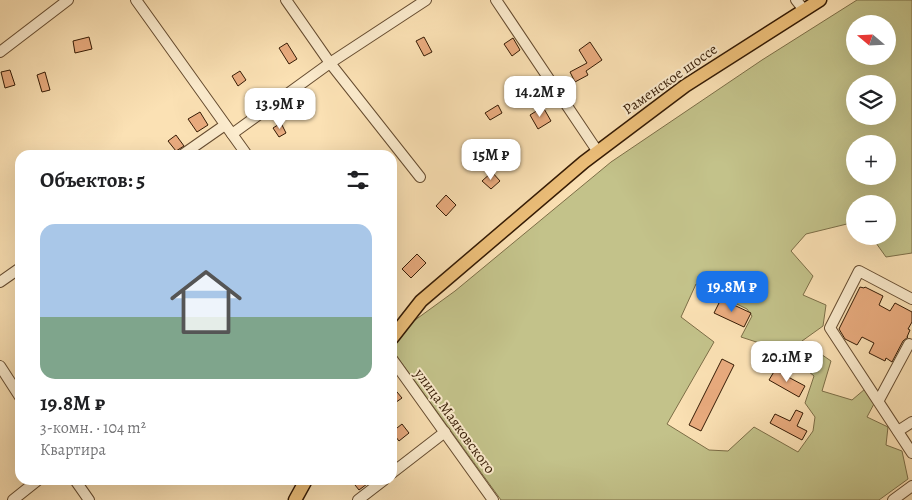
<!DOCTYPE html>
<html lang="ru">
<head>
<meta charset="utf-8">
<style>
	:root { --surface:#fff; --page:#f6f6f6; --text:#202124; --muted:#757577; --accent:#1a73e8 }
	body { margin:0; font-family:Alegreya,serif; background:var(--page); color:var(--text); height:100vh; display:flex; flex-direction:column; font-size:19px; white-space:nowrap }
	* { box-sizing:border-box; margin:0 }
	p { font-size:16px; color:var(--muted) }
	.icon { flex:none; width:28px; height:28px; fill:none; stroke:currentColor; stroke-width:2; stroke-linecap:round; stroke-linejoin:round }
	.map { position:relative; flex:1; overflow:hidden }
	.drawer { position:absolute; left:15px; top:150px; width:382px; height:335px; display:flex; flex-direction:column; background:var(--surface); border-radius:15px; box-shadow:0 5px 20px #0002 }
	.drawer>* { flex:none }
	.needle { width:32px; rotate:289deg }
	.fabs { position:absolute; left:846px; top:15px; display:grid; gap:10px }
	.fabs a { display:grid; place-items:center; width:50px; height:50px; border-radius:50%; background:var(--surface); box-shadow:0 5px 20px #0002; font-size:25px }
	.price { position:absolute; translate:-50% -42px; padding:0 11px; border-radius:10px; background:#fff; color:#222; font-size:16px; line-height:32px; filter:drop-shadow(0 1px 2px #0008) }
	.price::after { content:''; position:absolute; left:50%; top:30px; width:15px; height:11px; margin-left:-8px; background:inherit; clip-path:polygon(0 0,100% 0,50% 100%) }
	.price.selected { background:var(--accent); color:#fff }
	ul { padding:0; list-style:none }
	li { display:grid; align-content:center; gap:10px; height:265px; padding:0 25px }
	li span { display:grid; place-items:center; height:155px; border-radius:15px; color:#555 }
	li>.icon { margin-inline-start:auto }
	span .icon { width:90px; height:90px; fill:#fffc; stroke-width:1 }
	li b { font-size:21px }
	h2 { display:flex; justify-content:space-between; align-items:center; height:60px; padding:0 25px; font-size:21px }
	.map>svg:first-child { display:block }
</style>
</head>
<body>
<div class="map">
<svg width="912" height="500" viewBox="0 0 912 500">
	<rect width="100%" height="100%" fill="#fbe1b4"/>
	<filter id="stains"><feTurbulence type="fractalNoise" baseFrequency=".004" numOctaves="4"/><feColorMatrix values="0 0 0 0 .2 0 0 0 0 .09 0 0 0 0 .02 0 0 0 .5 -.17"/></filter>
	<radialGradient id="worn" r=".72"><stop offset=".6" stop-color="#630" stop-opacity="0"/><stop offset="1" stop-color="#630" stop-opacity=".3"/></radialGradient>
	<path fill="#c3c28a" stroke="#7c6e47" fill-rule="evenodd" d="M 857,0 L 912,0 L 912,253 L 886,257 L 871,236 L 888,236 L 888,204 L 855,204 L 855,222 L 806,234 L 791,251 L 813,276 L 803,295 L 826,305 L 823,326 L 802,341 L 831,361 L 822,391 L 852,400 L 865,389 L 876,400 L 867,417 L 888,427 L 886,445 L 902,451 L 908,479 L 879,500 L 501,500 L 393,351 L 392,345 L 411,323 L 455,291 L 611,162 L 762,60 ZM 855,24 L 888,24 L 888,56 L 855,56 ZM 855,84 L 888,84 L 888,116 L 855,116 ZM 855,144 L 888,144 L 888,176 L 855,176 ZM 696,284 L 747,309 L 752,316 L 741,337 L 784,351 L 814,376 L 805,403 L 815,417 L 813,431 L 798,452 L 754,427 L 728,451 L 709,450 L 667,424 L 714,342 L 681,317 Z"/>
	<g fill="#eaac7f" stroke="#341a04">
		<polygon points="89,37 92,49 75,53 73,41"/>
		<polygon points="424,37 432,52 424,56 416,41"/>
		<polygon points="513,38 520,50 512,56 504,44"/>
		<polygon points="590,42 602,60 586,71 588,75 575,82 570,72 587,63 579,50"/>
		<polygon points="287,43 297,59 289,64 279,48"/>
		<polygon points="10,70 15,85 5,88 1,72"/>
		<polygon points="240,71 246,80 238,86 232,76"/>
		<polygon points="45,72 50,90 42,92 37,75"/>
		<polygon points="498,105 502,113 490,120 485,113"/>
		<polygon points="543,107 551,121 538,129 530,115"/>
		<polygon points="200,112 208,125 197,132 188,119"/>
		<polygon points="281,123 286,133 279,137 273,128"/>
		<polygon points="176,135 184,146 176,151 168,141"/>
		<polygon points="492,172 500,181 491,189 482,181"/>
		<polygon points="446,195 456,205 446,216 436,206"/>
		<polygon points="417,254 426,263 411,278 402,269"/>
		<polygon points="860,287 864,288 865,287 883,296 879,305 890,311 895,303 912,312 912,322 908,329 910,330 907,337 908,337 903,341 892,362 886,358 885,361 869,353 874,343 862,337 857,345 845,339 839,329"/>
		<polygon points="721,299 751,313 744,327 714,313"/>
		<polygon points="722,359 734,365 701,431 689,425"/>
		<polygon points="775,370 805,386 799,397 769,380"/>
		<polygon points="392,386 402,398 392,405"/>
		<polygon points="796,410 803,413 797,426 807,431 802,440 770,423 775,414 790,421"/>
		<polygon points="402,424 409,433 399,441 392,432"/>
		<polygon points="351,480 363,480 367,484 359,490"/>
	</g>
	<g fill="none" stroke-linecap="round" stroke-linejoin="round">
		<defs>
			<g id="minor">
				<polyline points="136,0 247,155"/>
				<polyline points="286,0 330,63 420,177"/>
				<polyline points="496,0 598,152"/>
				<polyline points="796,0 804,10"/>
				<polyline points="0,52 68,0"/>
				<polyline points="232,134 330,63 426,0"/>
				<polyline points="182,155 225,125"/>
				<polyline points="0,282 20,268"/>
				<polyline points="912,299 859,271 830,328 912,453"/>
				<polyline points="392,359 493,500"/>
				<polyline points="0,366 20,397"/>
				<polyline points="879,400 909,344"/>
				<polyline points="898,431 912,422"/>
				<polyline points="392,473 445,432"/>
				<polyline points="75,480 89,500"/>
				<polyline points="13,500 38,480"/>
				<polyline points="358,500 384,480"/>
				<polyline points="893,500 912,486"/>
			</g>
			<g id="major">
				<polyline points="392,338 421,301 584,162 685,86 820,0"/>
				<polyline points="295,500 306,480"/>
			</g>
		</defs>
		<use href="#minor" stroke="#664c30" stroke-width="12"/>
		<use href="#major" stroke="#341a04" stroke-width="15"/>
		<use href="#minor" stroke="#fcecce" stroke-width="10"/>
		<use href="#major" stroke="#eec07a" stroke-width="12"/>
	</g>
	<g text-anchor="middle" stroke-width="4" stroke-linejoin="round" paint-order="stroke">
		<g font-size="15" fill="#341a04" stroke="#fcecce">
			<text transform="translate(670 79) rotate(-35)" y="5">Раменское шоссе</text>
			<text transform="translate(455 421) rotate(54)" y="5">улица Маяковского</text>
		</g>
	</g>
	<rect width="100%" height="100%" filter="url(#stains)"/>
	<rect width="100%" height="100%" fill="url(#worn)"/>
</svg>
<div class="fabs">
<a><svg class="needle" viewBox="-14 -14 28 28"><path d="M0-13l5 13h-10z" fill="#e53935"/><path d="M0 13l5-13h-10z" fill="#757577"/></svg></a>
<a><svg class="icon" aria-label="layers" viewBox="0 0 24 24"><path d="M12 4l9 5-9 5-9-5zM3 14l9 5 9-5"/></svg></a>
<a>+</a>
<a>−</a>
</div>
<b class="price" style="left:540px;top:118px">14.2M ₽</b>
<b class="price" style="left:280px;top:130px">13.9M ₽</b>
<b class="price" style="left:491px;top:181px">15M ₽</b>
<b class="price selected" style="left:732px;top:313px">19.8M ₽</b>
<b class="price" style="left:787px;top:383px">20.1M ₽</b>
<section class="drawer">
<h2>Объектов: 5<svg class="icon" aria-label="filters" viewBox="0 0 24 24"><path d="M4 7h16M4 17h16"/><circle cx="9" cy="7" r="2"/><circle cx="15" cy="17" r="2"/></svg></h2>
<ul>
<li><span style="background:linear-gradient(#a9c7e8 60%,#7fa58c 0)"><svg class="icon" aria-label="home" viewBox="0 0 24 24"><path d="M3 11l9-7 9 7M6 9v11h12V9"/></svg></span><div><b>19.8M ₽</b><p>3-комн. · 104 m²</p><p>Квартира</p></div></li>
</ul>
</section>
</div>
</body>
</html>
